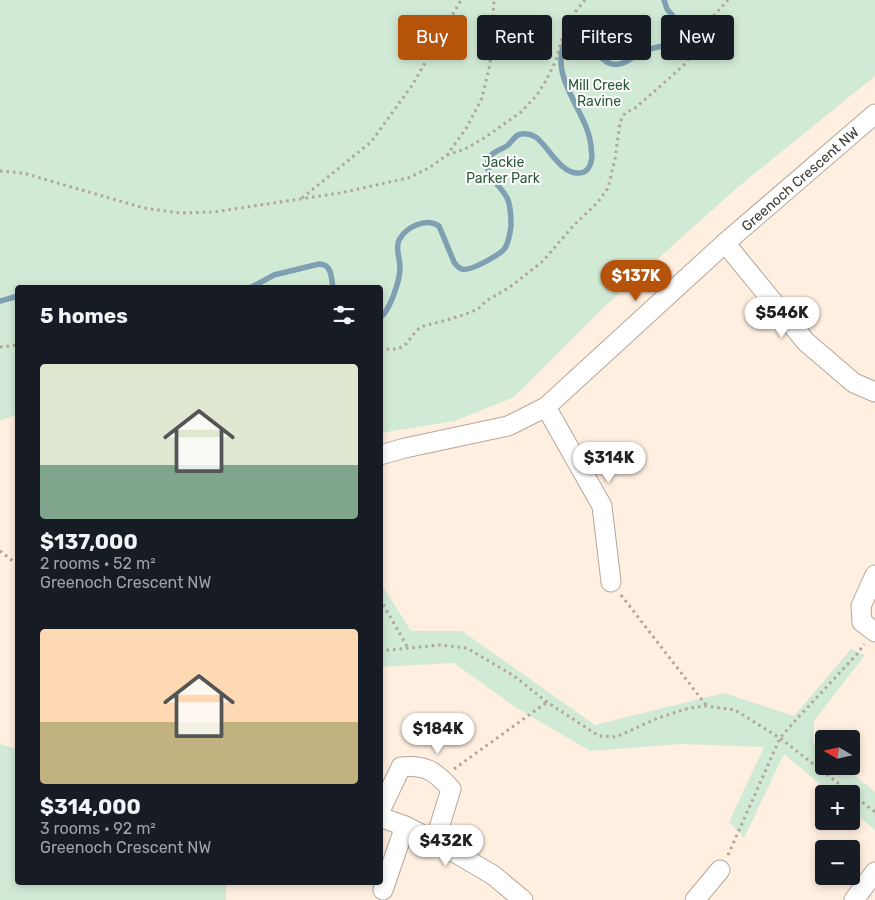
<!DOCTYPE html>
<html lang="en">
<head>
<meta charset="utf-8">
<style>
	:root { --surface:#171b24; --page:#20242c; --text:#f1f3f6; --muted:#9ea1a6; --accent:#b45309 }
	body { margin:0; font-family:Rubik,sans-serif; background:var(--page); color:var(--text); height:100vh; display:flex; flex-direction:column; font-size:19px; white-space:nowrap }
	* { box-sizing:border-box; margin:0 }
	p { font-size:16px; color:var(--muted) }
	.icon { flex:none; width:28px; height:28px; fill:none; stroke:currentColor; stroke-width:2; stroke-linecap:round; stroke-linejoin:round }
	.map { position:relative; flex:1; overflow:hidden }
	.side { position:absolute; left:15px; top:285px; width:368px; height:600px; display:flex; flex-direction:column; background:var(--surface); border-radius:5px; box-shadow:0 2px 8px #0003 }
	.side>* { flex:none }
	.guide { position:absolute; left:398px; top:15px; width:402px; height:45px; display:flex; gap:10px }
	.needle { width:32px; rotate:279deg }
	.fabs { position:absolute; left:815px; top:730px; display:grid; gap:10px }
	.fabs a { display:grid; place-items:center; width:45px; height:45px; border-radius:5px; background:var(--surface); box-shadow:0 2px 8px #0003; font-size:25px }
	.price { position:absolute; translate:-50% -42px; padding:0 11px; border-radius:18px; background:#fff; color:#222; font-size:16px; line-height:32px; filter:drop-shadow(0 1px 2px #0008) }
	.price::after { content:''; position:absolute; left:50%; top:30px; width:15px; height:11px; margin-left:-8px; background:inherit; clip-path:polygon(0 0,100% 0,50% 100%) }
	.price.current { background:var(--accent); color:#fff }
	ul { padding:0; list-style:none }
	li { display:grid; align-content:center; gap:10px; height:265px; padding:0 25px }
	li span { display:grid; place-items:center; height:155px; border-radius:5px; color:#555 }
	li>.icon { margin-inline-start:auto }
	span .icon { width:90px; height:90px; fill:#fffc; stroke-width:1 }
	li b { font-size:21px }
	h2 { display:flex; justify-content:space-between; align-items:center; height:60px; padding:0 25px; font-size:21px }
	.tag { padding:0 18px; border-radius:5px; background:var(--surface); box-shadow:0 2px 8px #0003; font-size:18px; line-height:45px }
	.tag.current { background:var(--accent); color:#fff }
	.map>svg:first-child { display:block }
</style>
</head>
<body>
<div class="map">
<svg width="875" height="900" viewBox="0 0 875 900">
	<rect width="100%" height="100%" fill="#ffefe0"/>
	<g fill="#d1ead6">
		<polygon points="0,0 875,0 875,76 738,187 605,306 514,397 455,421 380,433 380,288 18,288 17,414 0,421"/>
		<polygon points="380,582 411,631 462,631 595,725 724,693 794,716 851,649 865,655 814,721 813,742 824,750 824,766 843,766 875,792 875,830 851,810 851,794 832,794 784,754 744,838 729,822 764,747 680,744 590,751 515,707 454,663 380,667 380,634 381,634 380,631"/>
		<polygon points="0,744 17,749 18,882 226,883 226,900 0,900"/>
	</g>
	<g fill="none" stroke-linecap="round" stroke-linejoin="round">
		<g stroke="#7fa0b2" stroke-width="5.5">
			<path d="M 250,288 L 274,275 L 319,264 C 332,264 331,277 333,288"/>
			<polyline points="0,301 18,296"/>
			<path d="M 380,318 C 390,310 400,281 400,267 C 400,258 395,249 399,240 C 406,227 426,217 439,226 L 454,262 C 456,265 458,268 462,269 C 470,272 501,254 505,248 C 509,242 510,233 511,226 C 511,218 511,208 508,200 C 503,187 484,176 488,161 C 492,150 501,151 508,145 C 514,139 517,132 526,134 C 530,134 534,136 537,138 C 549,148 561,174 579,173 C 588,173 591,165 592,157 C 592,154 591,150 591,146 C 587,109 547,78 566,39 C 586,36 594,56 609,63 C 623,69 633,55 645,51 C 651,48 657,47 664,46 C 668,46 672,46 675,44 C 681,41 684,34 683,28 L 667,9 L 664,0"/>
		</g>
		<defs>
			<g id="minor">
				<polyline points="725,243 806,342 854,383 875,392"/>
				<polyline points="546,407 602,506 611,582"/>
				<polyline points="380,455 405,448 508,426 546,407 725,243 875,114"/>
				<polyline points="875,575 861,606 862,622 875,632"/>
				<path d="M 380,811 L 401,767 C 425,764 435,771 451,789 L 435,841"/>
				<polyline points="380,817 405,826 435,841 493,875 523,900"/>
				<polyline points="383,890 405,826"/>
				<polyline points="695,900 720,870"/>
				<polyline points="854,900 875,872"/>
			</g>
		</defs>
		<use href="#minor" stroke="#b6a799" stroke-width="21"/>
		<g stroke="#b1a59a" stroke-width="3" stroke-dasharray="2.5 4" stroke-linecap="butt">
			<polyline points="447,155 465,149 484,138 521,112 537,95 547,79 556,60 562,38 576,11 585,0"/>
			<polyline points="0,171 23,173 144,208 180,213 214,212 340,193 408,178 429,168 447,155 467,127 482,98 490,64 494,0"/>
			<polyline points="302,198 371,142 413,84 461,0"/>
			<polyline points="0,347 18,345"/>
			<polyline points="380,349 398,349 406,344 416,331 421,327 427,325 447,320 466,314 478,309 486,301 510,287 543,261 574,225 598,202 608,188 615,159 620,122 625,113 635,108 648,97 683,66 694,51 706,26 716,13 728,0"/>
			<polyline points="0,551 18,565"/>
			<polyline points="621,595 706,705"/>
			<polyline points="380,599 408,648"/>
			<polyline points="380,651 439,645 467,648 514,676 547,702 599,736 616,737 658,718 689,708 706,706 735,710 780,738 875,812"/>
			<polyline points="454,769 547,702"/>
			<polyline points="728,855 780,738 794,722 858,653 864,644"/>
		</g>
		<use href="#minor" stroke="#fff" stroke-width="19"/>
	</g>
	<g text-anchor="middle" stroke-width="4" stroke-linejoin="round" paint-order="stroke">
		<g font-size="14" fill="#2c5a39" stroke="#fff">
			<text x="599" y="90">Mill Creek<tspan x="599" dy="16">Ravine</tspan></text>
			<text x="503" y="167">Jackie<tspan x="503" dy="16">Parker Park</tspan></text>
		</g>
		<g font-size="14" fill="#3e3832" stroke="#fff">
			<text transform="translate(800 179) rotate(-41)" y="5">Greenoch Crescent NW</text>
		</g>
	</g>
</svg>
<div class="fabs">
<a><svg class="needle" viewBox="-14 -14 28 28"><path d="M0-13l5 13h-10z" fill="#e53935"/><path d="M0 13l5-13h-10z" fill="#9ea1a6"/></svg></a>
<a>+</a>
<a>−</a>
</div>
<b class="price current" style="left:636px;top:302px">$137K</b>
<b class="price" style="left:782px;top:339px">$546K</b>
<b class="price" style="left:609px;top:484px">$314K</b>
<b class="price" style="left:438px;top:755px">$184K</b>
<b class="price" style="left:446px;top:867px">$432K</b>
<div class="guide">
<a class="tag current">Buy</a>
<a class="tag">Rent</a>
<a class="tag">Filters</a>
<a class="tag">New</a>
</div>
<section class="side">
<h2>5 homes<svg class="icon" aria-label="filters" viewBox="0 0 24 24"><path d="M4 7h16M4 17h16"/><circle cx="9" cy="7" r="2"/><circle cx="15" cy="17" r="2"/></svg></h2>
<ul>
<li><span style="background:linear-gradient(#dfe7d0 65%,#7fa58c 0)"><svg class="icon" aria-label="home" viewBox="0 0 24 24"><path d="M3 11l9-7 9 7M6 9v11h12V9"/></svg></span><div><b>$137,000</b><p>2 rooms · 52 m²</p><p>Greenoch Crescent NW</p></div></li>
<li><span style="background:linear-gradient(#ffd9b3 60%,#c2b280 0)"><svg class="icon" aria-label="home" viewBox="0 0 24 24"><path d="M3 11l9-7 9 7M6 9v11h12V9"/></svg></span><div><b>$314,000</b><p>3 rooms · 92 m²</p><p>Greenoch Crescent NW</p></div></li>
</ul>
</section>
</div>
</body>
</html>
